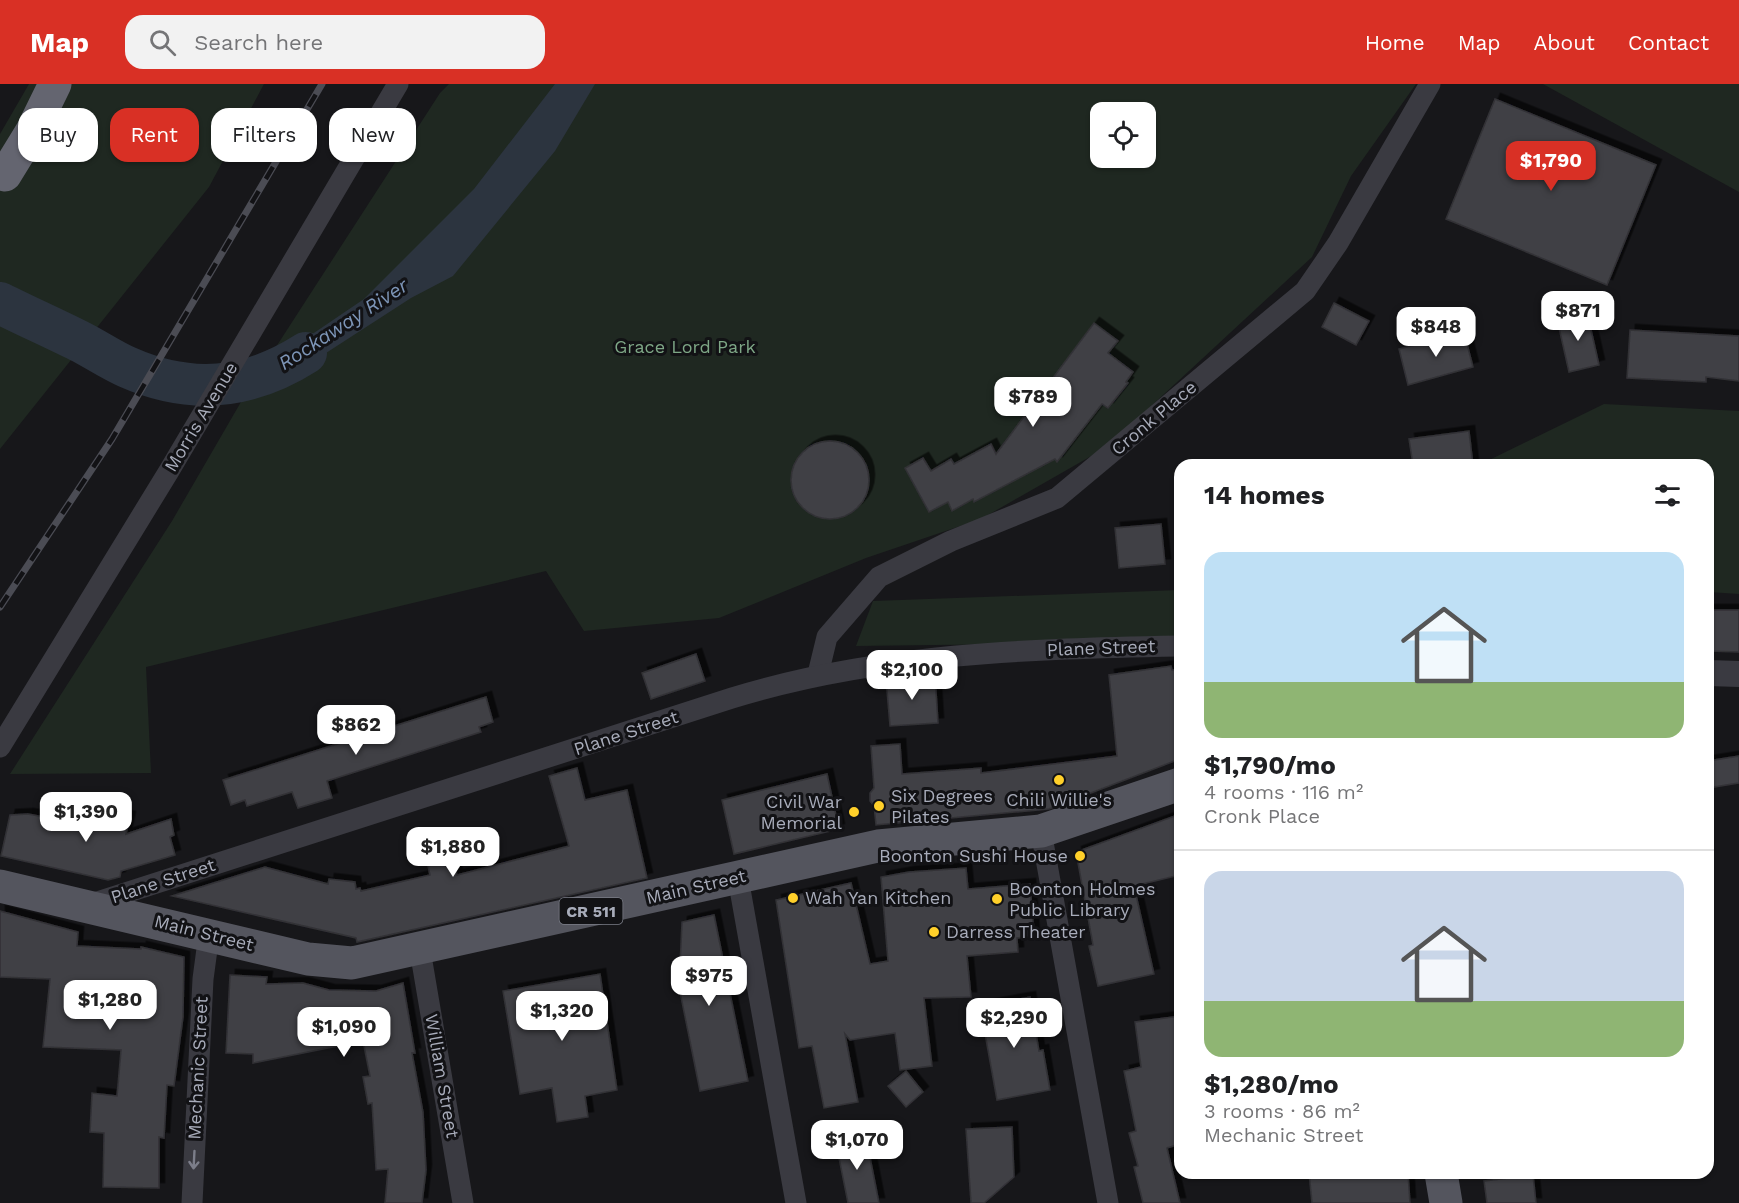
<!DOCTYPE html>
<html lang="en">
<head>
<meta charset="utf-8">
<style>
	:root { --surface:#fff; --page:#f2f2f2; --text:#202124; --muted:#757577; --line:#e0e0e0; --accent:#d93025 }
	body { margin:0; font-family:"Work Sans",sans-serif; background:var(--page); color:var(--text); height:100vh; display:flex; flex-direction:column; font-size:22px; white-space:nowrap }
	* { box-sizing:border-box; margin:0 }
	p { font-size:20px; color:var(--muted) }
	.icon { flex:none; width:33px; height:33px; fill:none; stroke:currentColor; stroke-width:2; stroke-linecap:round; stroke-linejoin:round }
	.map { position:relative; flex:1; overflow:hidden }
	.panel { position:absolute; left:1174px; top:375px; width:540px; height:720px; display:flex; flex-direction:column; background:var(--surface); border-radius:18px; box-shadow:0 2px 4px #0004 }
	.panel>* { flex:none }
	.banner { position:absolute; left:18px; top:24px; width:570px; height:54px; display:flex; gap:12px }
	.buttons { position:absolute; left:1090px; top:18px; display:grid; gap:12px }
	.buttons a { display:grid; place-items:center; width:66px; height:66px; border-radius:12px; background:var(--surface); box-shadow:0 2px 4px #0004; font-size:30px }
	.price { position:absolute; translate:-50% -51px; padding:0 14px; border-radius:12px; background:#fff; color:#222; font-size:20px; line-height:39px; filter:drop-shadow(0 2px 3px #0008) }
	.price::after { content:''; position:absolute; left:50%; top:36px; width:18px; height:14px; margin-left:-9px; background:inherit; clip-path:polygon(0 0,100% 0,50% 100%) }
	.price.on { background:var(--accent); color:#fff }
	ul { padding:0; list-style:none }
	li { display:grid; align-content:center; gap:12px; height:318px; padding:0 30px }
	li+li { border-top:2px solid var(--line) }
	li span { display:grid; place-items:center; height:186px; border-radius:18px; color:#555 }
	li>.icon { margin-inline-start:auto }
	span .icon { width:108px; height:108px; fill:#fffc; stroke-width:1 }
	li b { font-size:26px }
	h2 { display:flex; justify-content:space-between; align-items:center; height:72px; padding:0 30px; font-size:26px }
	.tag { padding:0 21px; border-radius:18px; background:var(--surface); box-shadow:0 2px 4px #0004; font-size:21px; line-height:54px }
	.tag.on { background:var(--accent); color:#fff }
	header { display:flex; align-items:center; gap:36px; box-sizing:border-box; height:84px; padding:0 30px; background:var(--accent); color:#fff }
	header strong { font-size:28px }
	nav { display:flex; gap:33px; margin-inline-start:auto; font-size:21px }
	.search { width:420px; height:54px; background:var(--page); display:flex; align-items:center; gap:15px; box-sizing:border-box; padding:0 21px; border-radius:18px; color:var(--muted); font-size:22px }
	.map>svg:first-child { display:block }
</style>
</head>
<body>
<header>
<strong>Map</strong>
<div class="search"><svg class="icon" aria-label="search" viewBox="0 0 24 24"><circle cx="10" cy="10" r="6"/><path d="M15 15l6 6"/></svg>Search here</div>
<nav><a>Home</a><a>Map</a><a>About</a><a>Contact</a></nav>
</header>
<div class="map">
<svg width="1739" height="1119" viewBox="0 0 1739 1119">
	<defs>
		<filter id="shadow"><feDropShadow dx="5.5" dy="-5.5" stdDeviation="0" flood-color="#0009"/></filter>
	</defs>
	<rect width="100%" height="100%" fill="#17171a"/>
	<g fill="#1f2821" fill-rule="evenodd">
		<polygon points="29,0 264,0 209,103 0,365 0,50"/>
		<path d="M 449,0 L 1416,0 L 1351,92 L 1312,173 L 1107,363 L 981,435 L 866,474 L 719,534 L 584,547 L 546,487 L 146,583 L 151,689 L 10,690 L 172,437 L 245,311 L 440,9 ZM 1101,28 L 1146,28 L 1146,74 L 1101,74 Z"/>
		<polygon points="1543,0 1739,0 1739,108"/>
		<polygon points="1604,320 1739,327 1739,510 1709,508 1708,381 1479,381"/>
		<polygon points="1180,506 1180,558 856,562 873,517"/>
	</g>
	<polygon fill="#2c343f" points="555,0 595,0 555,67 453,192 411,214 309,280 245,311 273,267 308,253 364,215 474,105"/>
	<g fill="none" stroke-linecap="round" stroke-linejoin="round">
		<path stroke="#2c343f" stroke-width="42" d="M 0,219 C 26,232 53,244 79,257 C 95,265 111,276 127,283 C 190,311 248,306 306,269"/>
	</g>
	<g fill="#3f3f44" stroke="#323136" stroke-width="1.5" filter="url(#shadow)">
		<polygon points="1495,15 1656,81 1607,201 1446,135"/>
		<polygon points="1334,219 1369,237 1356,261 1322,243"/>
		<polygon points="1587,228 1599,281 1569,288 1557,235"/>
		<polygon points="1094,239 1118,257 1108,269 1133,288 1126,298 1128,299 1108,324 1102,320 1057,378 1055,375 974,418 973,415 952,427 948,418 929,428 905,384 923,374 931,387 951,375 954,380 991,360 996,370"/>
		<polygon points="1630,246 1739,252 1739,297 1706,293 1706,298 1627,294"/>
		<polygon points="1464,248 1473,283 1408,301 1399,265"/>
		<polygon points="1469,347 1473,381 1413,381 1409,355"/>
		<circle cx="830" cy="396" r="39"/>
		<polygon points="1161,440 1165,480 1119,484 1115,444"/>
		<polygon points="1708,526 1739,526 1739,568 1708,567"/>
		<polygon points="696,570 705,597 651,615 642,589"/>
		<polygon points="1171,582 1172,586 1180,585 1180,675 1049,725 876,741 874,722 870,717 870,709 874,704 871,662 900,660 902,690 981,684 981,689 1117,672 1109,591"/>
		<polygon points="935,591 938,639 890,642 886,595"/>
		<polygon points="486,613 493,638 479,643 481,648 327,697 332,714 298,724 292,708 247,722 245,716 231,721 223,696"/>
		<polygon points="1739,672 1739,699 1708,704 1708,677"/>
		<polygon points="577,684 585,716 627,706 647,794 357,858 356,854 172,812 265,783 328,800 329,795 355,798 356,805 360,804 361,807 430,791 428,782 453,775 457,791 569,762 549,692"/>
		<polygon points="827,690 839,745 734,770 722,716"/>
		<polygon points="57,727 86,735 87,729 108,733 109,728 130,733 126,750 171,735 174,751 170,753 175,771 121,787 120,793 108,796 1,772 10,731 28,730 55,735"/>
		<polygon points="1180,730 1180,791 1134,802 1154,890 1098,902 1089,862 1093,861 1076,768"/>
		<polygon points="966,784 968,805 1030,800 1034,852 1017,854 1018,868 967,872 971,913 924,914 932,982 900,986 895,949 850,956 845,950 858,1018 824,1024 812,962 799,964 776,816 851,799 870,880 888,877 881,793 909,788"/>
		<polygon points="0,827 78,848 77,862 141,865 141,863 184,873 183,933 174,1002 167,1001 164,1054 159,1053 159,1104 103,1103 104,1049 90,1048 92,1009 117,1012 121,966 43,963 50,895 0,893"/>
		<polygon points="714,831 748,997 700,1007 679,903 682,838"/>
		<polygon points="600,890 617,1006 585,1012 588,1033 557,1038 552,1004 520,1010 503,907"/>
		<polygon points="230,891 267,893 266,900 303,899 329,906 376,907 403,899 415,969 412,969 423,1028 426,1086 422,1119 385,1119 388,1085 376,1086 372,1019 368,1020 363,993 370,992 363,957 253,979 253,970 226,969"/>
		<polygon points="1030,913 1039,967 1043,966 1050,1006 997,1016 980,922"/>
		<polygon points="1180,932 1180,1060 1167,1064 1180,1119 1143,1119 1134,1083 1138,1082 1129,1049 1136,1047 1124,987 1141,983 1135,938"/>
		<polygon points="906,987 923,1008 906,1023 888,1002"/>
		<polygon points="1012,1043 1014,1093 984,1119 971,1119 966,1045"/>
		<polygon points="866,1053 879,1119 848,1119 836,1059"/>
		<polygon points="1309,1089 1408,1089 1410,1119 1312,1119"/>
		<polygon points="1533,1091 1536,1119 1487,1119 1484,1097"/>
	</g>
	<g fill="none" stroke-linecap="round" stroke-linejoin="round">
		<g stroke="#3a3a41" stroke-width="21">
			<polyline points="818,590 827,553 879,493 951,457 1057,414 1305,207 1338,159 1430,0"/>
			<polyline points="0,663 169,387 398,0"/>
			<polyline points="1041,747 1108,1119"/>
			<polyline points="738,794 796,1119"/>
			<path d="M 88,821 L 732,614 C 878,569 1028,565 1180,562"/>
			<polyline points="420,866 463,1119"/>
			<polyline points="192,1119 203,895 209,850"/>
		</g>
		<polyline stroke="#3a3a41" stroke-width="26" points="1708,589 1739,590"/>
		<g stroke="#54555e" stroke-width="33">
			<polyline points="0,802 308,875 352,879 878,762 1041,747 1180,700"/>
			<polyline points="1441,1089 1446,1119"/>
		</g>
		<polyline stroke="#646570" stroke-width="33" points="5,91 32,47 55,0"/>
		<defs>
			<polyline id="rail" points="0,523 112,355 322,0"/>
		</defs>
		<use href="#rail" stroke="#4b4c54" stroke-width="7"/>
		<use href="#rail" stroke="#121215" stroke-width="4.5" stroke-dasharray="14" stroke-linecap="butt"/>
	</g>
	<defs><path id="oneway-shaft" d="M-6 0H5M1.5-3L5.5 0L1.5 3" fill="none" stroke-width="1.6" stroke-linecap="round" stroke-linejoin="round" transform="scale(1.5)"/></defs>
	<use stroke="#7c7e8a" href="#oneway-shaft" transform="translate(194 1076) rotate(93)"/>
	<g fill="#ffd02a" stroke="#121215" stroke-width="2">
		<circle cx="1059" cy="696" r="6"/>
		<circle cx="879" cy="722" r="6"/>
		<circle cx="854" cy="728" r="6"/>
		<circle cx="1080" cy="772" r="6"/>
		<circle cx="793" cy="814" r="6"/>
		<circle cx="997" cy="815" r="6"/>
		<circle cx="934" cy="848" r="6"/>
	</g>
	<g text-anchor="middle" stroke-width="6" stroke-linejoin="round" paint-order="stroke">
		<rect fill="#121215" stroke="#7b7e88" stroke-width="1.5" x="559.5" y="814" width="63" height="26" rx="4.5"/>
		<g font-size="16" font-weight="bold" fill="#a8acba">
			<text x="591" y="833">CR 511</text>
		</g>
		<g font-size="18" fill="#7ea786" stroke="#121215">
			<text x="685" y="269">Grace Lord Park</text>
		</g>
		<g font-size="18" fill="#a8acba" stroke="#121215">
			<text transform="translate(201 333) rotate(-59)" y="6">Morris Avenue</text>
			<text transform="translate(1154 334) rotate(-40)" y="6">Cronk Place</text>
			<text transform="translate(1101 564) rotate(-2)" y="6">Plane Street</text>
			<text transform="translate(626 649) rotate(-18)" y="6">Plane Street</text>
			<text transform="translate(163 797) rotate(-18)" y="6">Plane Street</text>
			<text transform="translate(696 803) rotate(-13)" y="6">Main Street</text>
			<text transform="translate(204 849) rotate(14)" y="6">Main Street</text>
			<text transform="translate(198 984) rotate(-87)" y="6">Mechanic Street</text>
			<text transform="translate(442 992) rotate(80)" y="6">William Street</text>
		</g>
		<g font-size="18" fill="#a8acba" stroke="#121215" text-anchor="start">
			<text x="891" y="718">Six Degrees<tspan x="891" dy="21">Pilates</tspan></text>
			<text x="1059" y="722" text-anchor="middle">Chili Willie's</text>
			<text x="842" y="724" text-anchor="end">Civil War<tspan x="842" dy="21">Memorial</tspan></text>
			<text x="1068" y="778" text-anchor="end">Boonton Sushi House</text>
			<text x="1009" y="811">Boonton Holmes<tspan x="1009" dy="21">Public Library</tspan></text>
			<text x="805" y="820">Wah Yan Kitchen</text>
			<text x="946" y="854">Darress Theater</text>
		</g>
		<g font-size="20" font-style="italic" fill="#7d95b7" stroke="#121215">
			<text transform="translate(343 240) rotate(-33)" y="7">Rockaway River</text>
		</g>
	</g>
</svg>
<div class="buttons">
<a><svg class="icon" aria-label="locate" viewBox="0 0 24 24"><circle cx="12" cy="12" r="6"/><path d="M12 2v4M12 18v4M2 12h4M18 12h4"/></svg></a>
</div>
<b class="price on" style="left:1551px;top:108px">$1,790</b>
<b class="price" style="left:1578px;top:258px">$871</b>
<b class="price" style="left:1436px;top:274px">$848</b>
<b class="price" style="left:1033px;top:344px">$789</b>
<b class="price" style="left:912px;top:617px">$2,100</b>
<b class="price" style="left:356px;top:672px">$862</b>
<b class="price" style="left:86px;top:759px">$1,390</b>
<b class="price" style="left:453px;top:794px">$1,880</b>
<b class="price" style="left:709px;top:923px">$975</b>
<b class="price" style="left:110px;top:947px">$1,280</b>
<b class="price" style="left:562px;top:958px">$1,320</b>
<b class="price" style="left:1014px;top:965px">$2,290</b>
<b class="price" style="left:344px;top:974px">$1,090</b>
<b class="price" style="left:857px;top:1087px">$1,070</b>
<div class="banner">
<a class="tag">Buy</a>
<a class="tag on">Rent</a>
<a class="tag">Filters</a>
<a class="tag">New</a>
</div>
<section class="panel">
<h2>14 homes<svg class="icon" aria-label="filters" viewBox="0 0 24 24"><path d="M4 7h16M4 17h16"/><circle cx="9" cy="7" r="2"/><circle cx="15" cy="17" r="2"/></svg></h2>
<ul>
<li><span style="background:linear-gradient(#bfe0f5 70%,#8fb573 0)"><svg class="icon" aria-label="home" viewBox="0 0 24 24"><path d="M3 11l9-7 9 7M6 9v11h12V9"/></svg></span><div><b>$1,790/mo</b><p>4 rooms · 116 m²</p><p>Cronk Place</p></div></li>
<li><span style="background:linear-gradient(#c9d6e8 70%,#8fb573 0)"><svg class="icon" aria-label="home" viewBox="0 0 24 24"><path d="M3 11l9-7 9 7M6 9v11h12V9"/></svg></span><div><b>$1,280/mo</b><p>3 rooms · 86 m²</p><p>Mechanic Street</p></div></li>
</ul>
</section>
</div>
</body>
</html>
